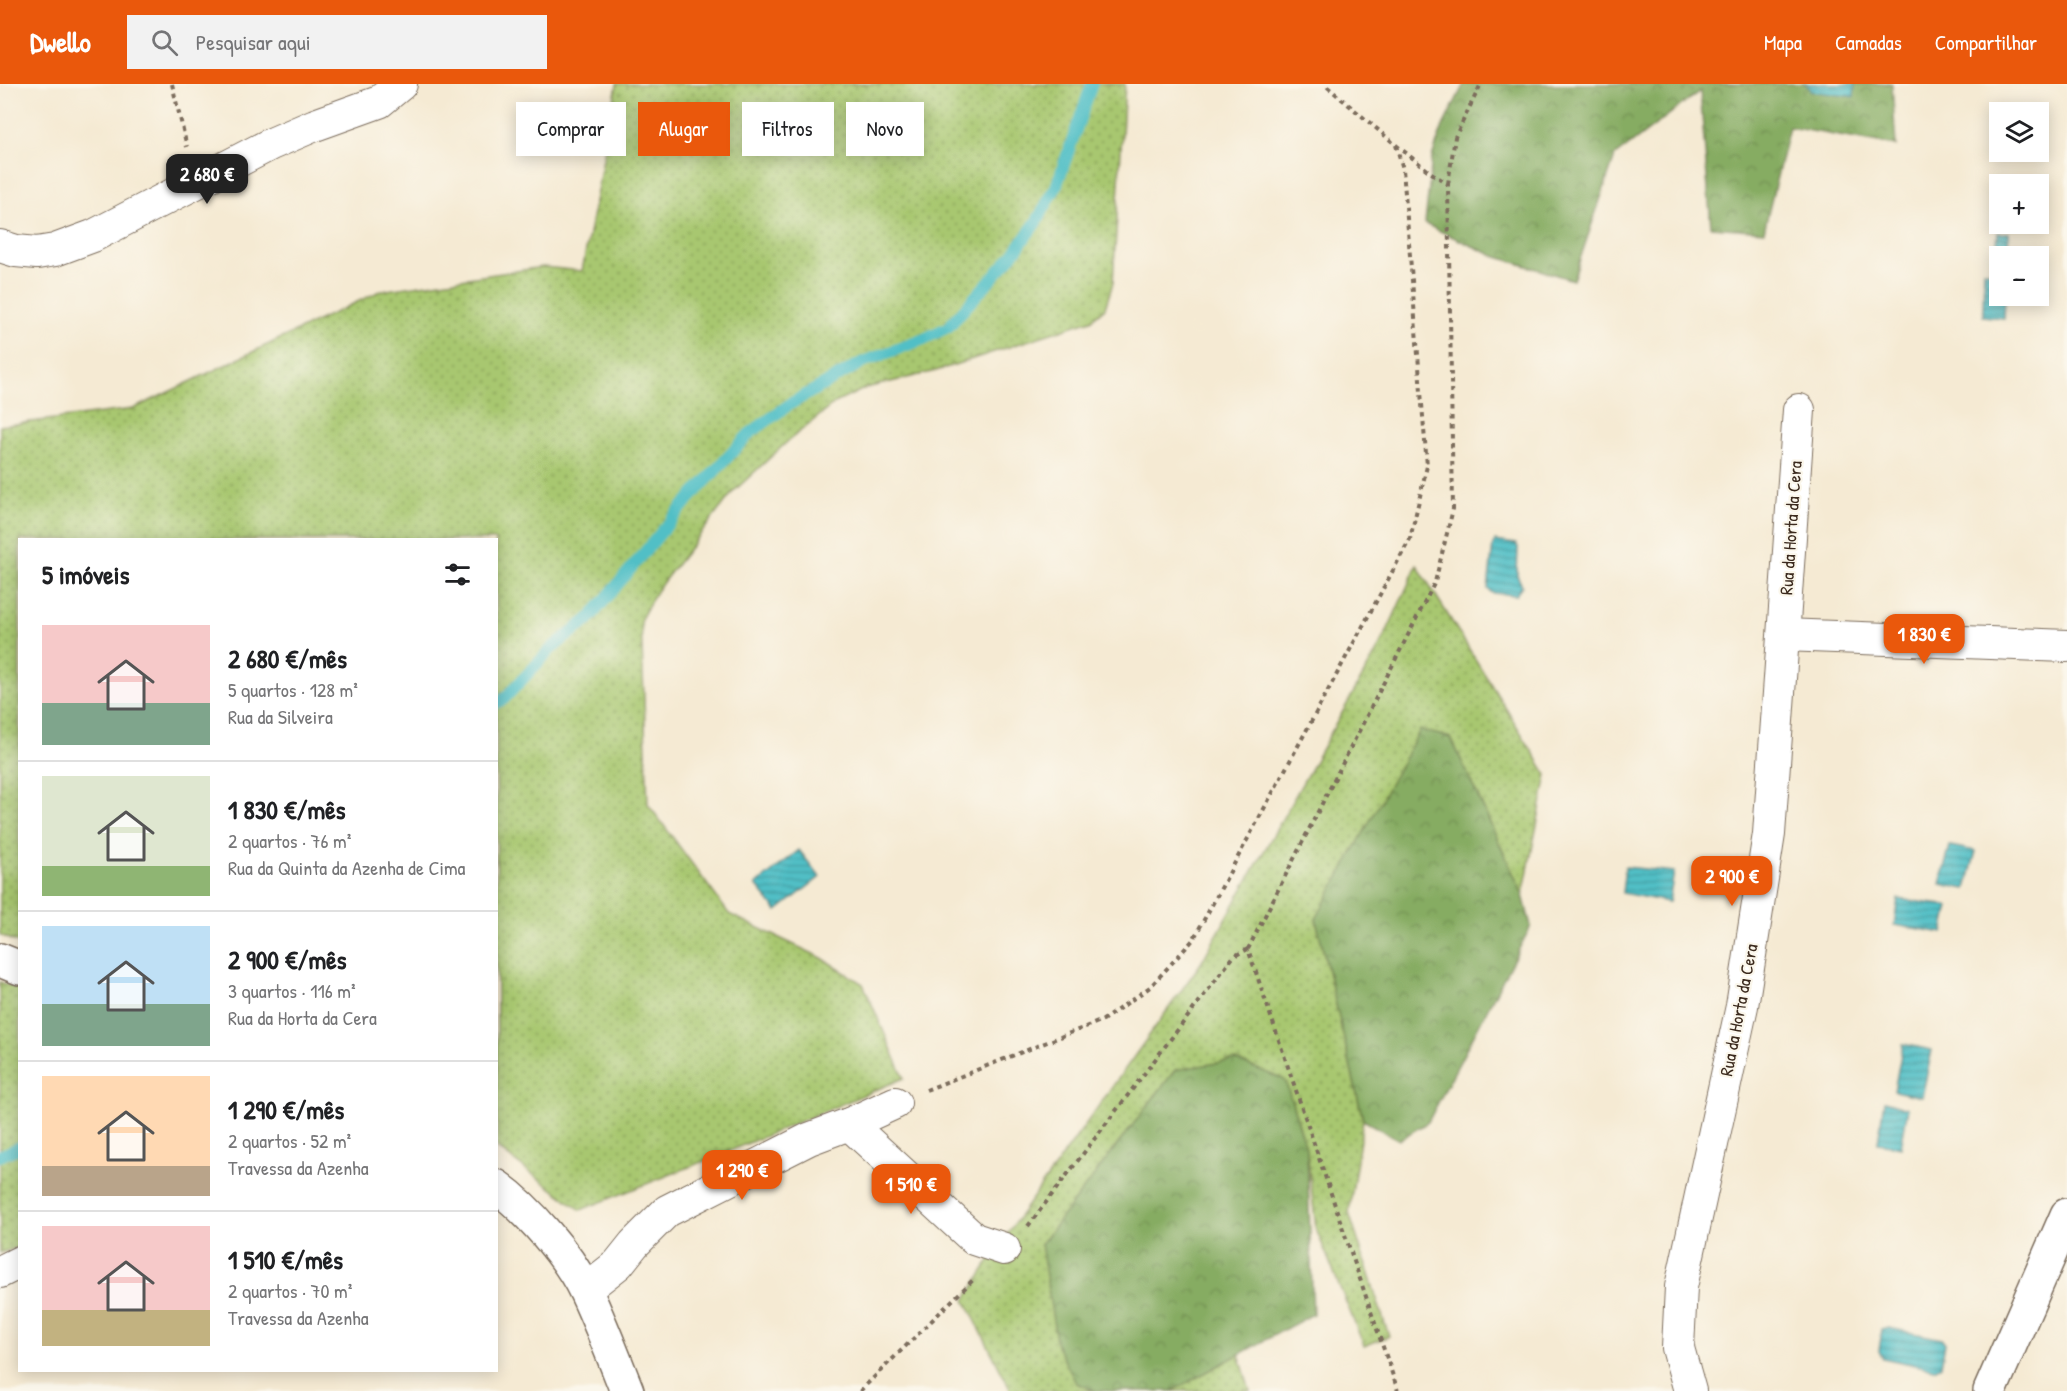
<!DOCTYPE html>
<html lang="pt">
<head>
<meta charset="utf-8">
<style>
	:root { --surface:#fff; --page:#f2f2f2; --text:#202124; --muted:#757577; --line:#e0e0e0; --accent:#ea580c }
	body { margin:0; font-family:"Patrick Hand",sans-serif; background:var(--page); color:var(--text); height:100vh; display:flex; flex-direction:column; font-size:22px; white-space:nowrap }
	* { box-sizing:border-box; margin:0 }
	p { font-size:20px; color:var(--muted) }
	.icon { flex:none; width:33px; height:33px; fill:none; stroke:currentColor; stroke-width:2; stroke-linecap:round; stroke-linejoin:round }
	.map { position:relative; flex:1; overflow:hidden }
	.details { position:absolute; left:18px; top:454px; width:480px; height:834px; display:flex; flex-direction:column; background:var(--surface); border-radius:0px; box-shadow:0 3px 15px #0003 }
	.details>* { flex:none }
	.guide { position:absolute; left:516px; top:18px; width:570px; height:54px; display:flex; gap:12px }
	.buttons { position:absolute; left:1989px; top:18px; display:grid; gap:12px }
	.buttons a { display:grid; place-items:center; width:60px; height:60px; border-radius:0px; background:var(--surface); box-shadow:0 3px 15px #0003; font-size:30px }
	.price { position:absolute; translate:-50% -51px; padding:0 14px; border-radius:12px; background:var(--accent); color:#fff; font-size:20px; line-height:39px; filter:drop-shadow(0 2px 3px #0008) }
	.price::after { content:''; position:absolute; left:50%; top:36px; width:18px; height:14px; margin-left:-9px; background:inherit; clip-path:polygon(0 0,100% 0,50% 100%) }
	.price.selected { background:#222; color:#fff }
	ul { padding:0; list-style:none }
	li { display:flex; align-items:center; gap:18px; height:150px; padding:0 24px }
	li+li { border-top:2px solid var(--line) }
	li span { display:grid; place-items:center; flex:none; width:168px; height:120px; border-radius:0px; color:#555 }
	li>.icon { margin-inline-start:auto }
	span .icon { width:72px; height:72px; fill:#fffc; stroke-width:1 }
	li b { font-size:26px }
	h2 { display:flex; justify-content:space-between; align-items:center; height:72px; padding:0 24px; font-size:26px }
	.pill { padding:0 21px; border-radius:0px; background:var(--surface); box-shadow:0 3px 15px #0003; font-size:21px; line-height:54px }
	.pill.selected { background:var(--accent); color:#fff }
	header { display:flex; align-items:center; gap:36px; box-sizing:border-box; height:84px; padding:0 30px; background:var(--accent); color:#fff }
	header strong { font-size:28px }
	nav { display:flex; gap:33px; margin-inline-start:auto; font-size:21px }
	.search { width:420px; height:54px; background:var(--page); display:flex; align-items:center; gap:15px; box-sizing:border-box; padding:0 21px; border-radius:0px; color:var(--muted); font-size:22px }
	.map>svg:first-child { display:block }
</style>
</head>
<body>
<header>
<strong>Dwello</strong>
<div class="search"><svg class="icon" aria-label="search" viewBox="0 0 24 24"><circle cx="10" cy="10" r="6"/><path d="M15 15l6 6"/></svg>Pesquisar aqui</div>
<nav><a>Mapa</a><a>Camadas</a><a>Compartilhar</a></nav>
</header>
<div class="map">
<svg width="2067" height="1307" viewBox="0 0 2067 1307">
	<defs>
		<pattern id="grass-dots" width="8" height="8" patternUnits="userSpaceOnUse" patternTransform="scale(1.5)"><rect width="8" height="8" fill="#a8c76f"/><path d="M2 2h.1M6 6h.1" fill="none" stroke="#8aa25b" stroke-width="1.8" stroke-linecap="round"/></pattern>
		<pattern id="forest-crowns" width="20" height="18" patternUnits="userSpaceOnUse" patternTransform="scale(1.5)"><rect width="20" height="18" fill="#86ac62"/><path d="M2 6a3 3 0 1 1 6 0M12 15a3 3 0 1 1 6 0" fill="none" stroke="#6f8c50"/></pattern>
		<pattern id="water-rules" width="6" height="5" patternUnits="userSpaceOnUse" patternTransform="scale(1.5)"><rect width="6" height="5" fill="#51bfc6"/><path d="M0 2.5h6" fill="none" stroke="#449ba0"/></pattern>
	</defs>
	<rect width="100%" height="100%" fill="#fbf7ec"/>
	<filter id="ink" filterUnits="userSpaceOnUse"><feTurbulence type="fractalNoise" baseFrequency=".0167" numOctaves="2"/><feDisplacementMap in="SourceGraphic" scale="12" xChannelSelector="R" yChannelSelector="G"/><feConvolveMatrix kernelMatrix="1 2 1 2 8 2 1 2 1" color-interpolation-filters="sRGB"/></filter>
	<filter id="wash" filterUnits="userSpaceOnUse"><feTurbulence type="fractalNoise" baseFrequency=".008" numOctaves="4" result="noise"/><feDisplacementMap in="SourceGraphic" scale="24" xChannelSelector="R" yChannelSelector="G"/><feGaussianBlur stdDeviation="1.35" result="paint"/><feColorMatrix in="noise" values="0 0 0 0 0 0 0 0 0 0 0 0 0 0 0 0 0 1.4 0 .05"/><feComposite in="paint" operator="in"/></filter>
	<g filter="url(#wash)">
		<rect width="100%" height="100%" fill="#f5ead3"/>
		<g fill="url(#grass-dots)" stroke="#727846" stroke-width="1.5">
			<polygon points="617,0 1125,0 1113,199 1105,224 1091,236 936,287 866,304 835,319 787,358 733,408 657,506 641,535 648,720 729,830 822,874 863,900 904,994 727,1068 581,1126 497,1064 496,456 20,456 19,859 0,851 0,342 133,325 380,207 543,183 582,187"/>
			<polygon points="1417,481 1547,691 1523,811 1451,654 1316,835 1363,1036 1349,1129 1389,1252 1364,1262 1316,1145 1307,1067 1076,1299 1096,1307 1011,1307 965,1216 1004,1154 1201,879 1382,558"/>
			<polygon points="0,898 20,905 19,1163 0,1169"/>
			<polygon points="1239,1270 1250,1307 1172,1307"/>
		</g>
		<g fill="url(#forest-crowns)" stroke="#606b40" stroke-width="1.5">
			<polygon points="1464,0 1892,0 1896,62 1789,43 1764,147 1711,143 1700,7 1615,72 1573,196 1494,172 1425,140 1432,73 1443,42"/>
			<polygon points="1420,646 1451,654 1523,811 1531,842 1428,1038 1399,1056 1363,1036 1316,835"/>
			<polygon points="1235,976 1285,996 1307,1067 1313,1230 1172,1307 1096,1307 1076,1299 1057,1262 1041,1160 1175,986"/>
		</g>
		<g fill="url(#water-rules)" stroke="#467472" stroke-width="1.5">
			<polygon points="1805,0 1855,0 1854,13 1810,7 1810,4"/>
			<polygon points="1998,149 2009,149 2007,172 2000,172 2000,212 2005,212 2004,234 1983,232 1984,187 1995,187"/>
			<polygon points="1495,457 1516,460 1518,463 1517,491 1522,502 1516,511 1492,509 1488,505 1493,461"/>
			<polygon points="1950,762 1976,767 1966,805 1940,800"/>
			<polygon points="799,766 820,793 777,827 756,801"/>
			<polygon points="1625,783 1674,788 1669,818 1622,809"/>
			<polygon points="1898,815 1949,822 1943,849 1894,841"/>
			<polygon points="1903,960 1932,966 1922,1013 1894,1007"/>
			<polygon points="1884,1017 1908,1024 1901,1063 1878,1059"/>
			<polygon points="1889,1244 1942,1255 1945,1259 1941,1281 1934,1285 1883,1274 1879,1267 1882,1246"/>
		</g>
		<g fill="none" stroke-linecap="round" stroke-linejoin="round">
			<g stroke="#51bfc6" stroke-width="12">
				<polyline points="496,619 504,615 552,564 589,535 683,422 749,350 790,320 863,278 924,255 948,243 1012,172 1037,137 1056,103 1092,0"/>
				<polyline points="0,1072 20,1063"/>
			</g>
		</g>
	</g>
	<g filter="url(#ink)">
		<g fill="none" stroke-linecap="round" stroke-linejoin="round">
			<defs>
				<g id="minor">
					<polyline points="0,162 16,167 37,169 55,166 93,152 271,60 315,41 379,18 401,0"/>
					<polyline points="1784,551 2067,562"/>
					<polyline points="849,1040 974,1155 1004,1165"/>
					<polyline points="0,1188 20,1178"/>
					<polyline points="585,1206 618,1180 634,1160 667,1127 809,1055 849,1040 895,1019"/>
					<polyline points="1690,1307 1678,1264 1681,1203 1742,922 1769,750 1799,326"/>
				</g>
				<polyline id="tertiary" points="1990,1307 2067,1131"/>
				<g id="secondary">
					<polyline points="0,876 20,884"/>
					<path d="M 496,1102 C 528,1125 569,1172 586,1208 C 601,1240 614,1274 627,1307"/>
				</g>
			</defs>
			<use href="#minor" stroke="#7c6d5d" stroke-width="34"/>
			<use href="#tertiary" stroke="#7c6d5d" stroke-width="36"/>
			<use href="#secondary" stroke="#7c6d5d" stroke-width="36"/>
			<g stroke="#7c6d5d" stroke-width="4" stroke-dasharray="4.5 4.5" stroke-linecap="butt">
				<polyline points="172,0 187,63"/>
				<polyline points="1396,61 1430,88 1448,100 1453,425 1435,498 1248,865 1398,1307"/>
				<polyline points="1448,100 1455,53 1481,0"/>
				<polyline points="926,1006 1103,936 1150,903 1193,856 1410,455 1427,382 1403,85 1396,61 1324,0"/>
				<polyline points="1028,1142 1234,872 1248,865"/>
				<polyline points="860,1307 975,1194"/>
			</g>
			<use href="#minor" stroke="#fff" stroke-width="32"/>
			<use href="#tertiary" stroke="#fff" stroke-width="33"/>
			<use href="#secondary" stroke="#fff" stroke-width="33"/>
		</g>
	</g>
	<g text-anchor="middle" stroke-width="4.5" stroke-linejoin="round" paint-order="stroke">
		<g font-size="18" fill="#3b2a1e" stroke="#fbf7ec">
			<text transform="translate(1791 444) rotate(-86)" y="6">Rua da Horta da Cera</text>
			<text transform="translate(1739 926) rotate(-79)" y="6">Rua da Horta da Cera</text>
		</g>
	</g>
</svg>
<div class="buttons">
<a><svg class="icon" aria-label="layers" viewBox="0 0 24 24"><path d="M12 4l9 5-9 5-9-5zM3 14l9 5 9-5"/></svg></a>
<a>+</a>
<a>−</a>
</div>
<b class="price selected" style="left:207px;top:121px">2 680 €</b>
<b class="price" style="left:1924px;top:581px">1 830 €</b>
<b class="price" style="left:1732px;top:823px">2 900 €</b>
<b class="price" style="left:742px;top:1117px">1 290 €</b>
<b class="price" style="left:911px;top:1131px">1 510 €</b>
<div class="guide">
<a class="pill">Comprar</a>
<a class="pill selected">Alugar</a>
<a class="pill">Filtros</a>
<a class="pill">Novo</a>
</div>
<section class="details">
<h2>5 imóveis<svg class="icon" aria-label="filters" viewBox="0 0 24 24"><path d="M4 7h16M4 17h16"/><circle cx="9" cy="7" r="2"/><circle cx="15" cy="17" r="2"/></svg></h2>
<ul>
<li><span style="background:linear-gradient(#f6c9c9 65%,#7fa58c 0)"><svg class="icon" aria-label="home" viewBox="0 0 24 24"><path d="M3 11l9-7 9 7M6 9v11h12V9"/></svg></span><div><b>2 680 €/mês</b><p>5 quartos · 128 m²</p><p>Rua da Silveira</p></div></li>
<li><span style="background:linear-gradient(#dfe7d0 75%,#8fb573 0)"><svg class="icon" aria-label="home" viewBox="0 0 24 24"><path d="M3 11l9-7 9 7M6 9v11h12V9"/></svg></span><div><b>1 830 €/mês</b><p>2 quartos · 76 m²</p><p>Rua da Quinta da Azenha de Cima</p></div></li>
<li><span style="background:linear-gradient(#bfe0f5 65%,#7fa58c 0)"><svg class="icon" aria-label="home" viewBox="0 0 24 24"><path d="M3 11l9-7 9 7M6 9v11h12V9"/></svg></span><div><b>2 900 €/mês</b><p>3 quartos · 116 m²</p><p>Rua da Horta da Cera</p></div></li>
<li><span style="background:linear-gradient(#ffd9b3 75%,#b9a48a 0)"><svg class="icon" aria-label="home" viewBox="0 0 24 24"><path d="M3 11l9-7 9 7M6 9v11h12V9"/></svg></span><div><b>1 290 €/mês</b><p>2 quartos · 52 m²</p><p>Travessa da Azenha</p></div></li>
<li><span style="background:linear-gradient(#f6c9c9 70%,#c2b280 0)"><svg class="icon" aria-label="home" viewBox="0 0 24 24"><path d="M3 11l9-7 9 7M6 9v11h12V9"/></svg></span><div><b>1 510 €/mês</b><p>2 quartos · 70 m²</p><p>Travessa da Azenha</p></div></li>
</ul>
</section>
</div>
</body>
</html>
